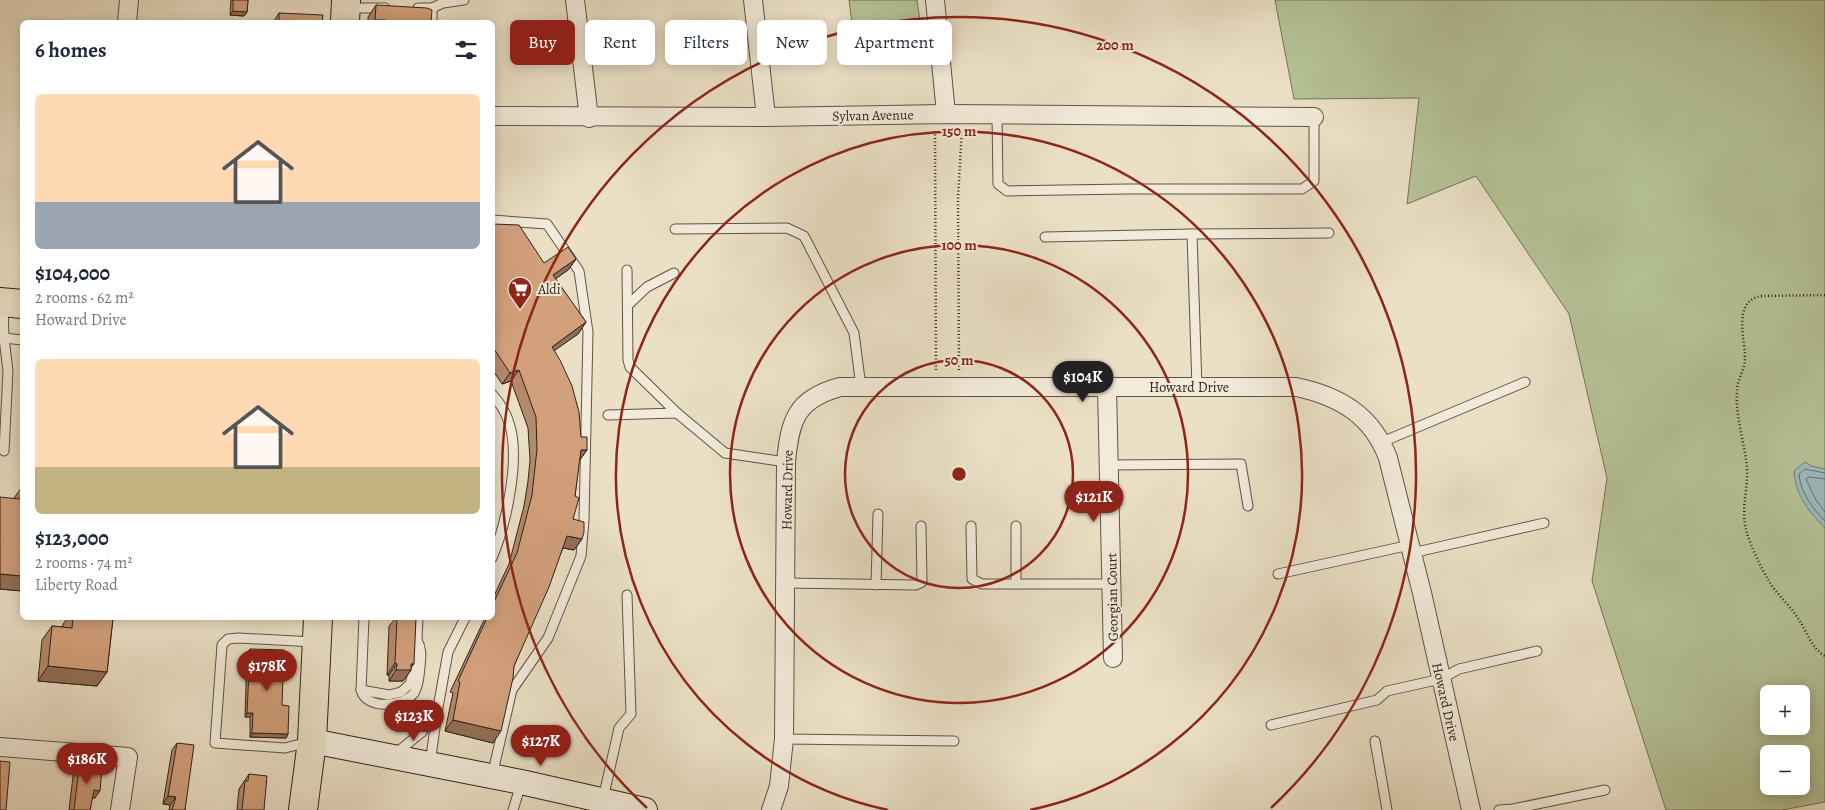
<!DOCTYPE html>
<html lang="en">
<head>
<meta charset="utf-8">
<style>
	:root { --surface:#fff; --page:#f2f2f3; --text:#1f2937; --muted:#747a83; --accent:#8f2418 }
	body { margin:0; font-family:Alegreya,serif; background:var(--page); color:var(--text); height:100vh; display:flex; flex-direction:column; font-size:19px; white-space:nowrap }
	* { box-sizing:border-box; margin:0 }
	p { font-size:16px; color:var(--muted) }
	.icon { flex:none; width:28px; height:28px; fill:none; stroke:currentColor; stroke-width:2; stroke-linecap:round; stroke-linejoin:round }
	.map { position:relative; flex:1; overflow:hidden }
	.sheet { position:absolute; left:20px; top:20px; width:475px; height:600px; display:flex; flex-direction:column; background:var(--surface); border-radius:8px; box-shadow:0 2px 12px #0003 }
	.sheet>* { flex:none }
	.banner { position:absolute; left:510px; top:20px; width:475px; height:45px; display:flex; gap:10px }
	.fabs { position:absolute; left:1760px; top:685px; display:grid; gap:10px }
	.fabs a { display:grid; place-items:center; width:50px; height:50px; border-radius:8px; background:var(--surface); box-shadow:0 2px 12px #0003; font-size:25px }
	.price { position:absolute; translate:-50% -42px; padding:0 11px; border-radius:18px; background:var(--accent); color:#fff; font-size:16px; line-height:32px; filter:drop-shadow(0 1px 2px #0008) }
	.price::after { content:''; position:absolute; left:50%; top:30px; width:15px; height:11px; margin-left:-8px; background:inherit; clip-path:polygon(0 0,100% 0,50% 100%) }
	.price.selected { background:#222; color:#fff }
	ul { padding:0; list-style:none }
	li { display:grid; align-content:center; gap:10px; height:265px; padding:0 15px }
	li span { display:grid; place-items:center; height:155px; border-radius:8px; color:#555 }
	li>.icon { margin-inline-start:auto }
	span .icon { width:90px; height:90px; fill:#fffc; stroke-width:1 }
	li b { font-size:21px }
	h2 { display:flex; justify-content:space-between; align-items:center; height:60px; padding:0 15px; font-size:21px }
	.pill { padding:0 18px; border-radius:8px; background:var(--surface); box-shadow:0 2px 12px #0003; font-size:18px; line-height:45px }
	.pill.selected { background:var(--accent); color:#fff }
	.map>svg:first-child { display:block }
</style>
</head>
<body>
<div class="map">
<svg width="1825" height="810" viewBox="0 0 1825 810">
	<rect width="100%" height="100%" fill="#ebe0c6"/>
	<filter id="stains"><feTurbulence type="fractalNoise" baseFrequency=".004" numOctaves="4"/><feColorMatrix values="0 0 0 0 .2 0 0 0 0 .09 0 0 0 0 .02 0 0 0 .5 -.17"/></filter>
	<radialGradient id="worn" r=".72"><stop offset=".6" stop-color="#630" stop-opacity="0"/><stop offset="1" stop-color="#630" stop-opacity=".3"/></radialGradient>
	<g fill="#b5c397" stroke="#72745a" fill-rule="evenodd">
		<polygon points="849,0 917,0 921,28 853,31"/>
		<path d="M 1275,0 L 1825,0 L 1825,802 L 1782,810 L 1666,810 L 1592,581 L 1607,478 L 1569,314 L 1476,176 L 1407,204 L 1419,98 L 1294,99 ZM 1769,694 L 1801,694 L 1801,726 L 1769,726 ZM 1769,754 L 1801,754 L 1801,786 L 1769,786 Z"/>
	</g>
	<path fill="#9cbbbe" stroke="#707f7e" d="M 1805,462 L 1811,466 L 1825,469 L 1825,528 C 1809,512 1795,494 1794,471 Z"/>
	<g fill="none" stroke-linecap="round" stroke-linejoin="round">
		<g stroke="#66706e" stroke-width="1">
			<path d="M 1825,473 L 1805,469 L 1799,474 C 1800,492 1813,509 1825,521"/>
			<polyline points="1825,479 1809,477 1806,479 1816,500 1825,512"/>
		</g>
		<defs>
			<g id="lane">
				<polyline points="348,8 385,8"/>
				<polyline points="418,8 432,8 432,22"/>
				<polyline points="432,8 443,3 464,0"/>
				<polyline points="997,115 998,184 1007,191 1127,189 1302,189 1314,181 1314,117"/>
				<polyline points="675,229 787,228 804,236 854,333 861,387"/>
				<polyline points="1045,237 1192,234"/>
				<polyline points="627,270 628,360 630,367 677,413"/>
				<polyline points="3,304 4,338 22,340"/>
				<polyline points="628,305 647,287 674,273"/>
				<polyline points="4,338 8,371 4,451"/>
				<polyline points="1197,387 1192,234 1329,233"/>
				<path d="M 492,394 C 499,402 505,411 508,420 C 522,455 506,525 492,558"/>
				<polyline points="608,415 677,413 725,453 786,462"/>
				<polyline points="1382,442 1525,382"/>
				<polyline points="1109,465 1241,464 1248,506"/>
				<polyline points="971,526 972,579 982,584 1111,584"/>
				<polyline points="1412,553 1544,523"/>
				<polyline points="1278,574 1410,545"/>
				<polyline points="786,583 916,585 922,582 921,526"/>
				<polyline points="1016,584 1016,526"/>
				<polyline points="876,585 878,514"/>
				<path d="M 364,618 L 361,690 C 366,710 403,707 414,693 C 419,685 419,676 420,667 C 421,656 422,649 417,640"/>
				<polyline points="361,690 389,695 401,692 410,684 412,677 413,647 417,640 418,618"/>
				<polyline points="1271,725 1377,700 1387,691 1441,679 1459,669 1537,651"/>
				<polyline points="784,739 954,741"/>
				<polyline points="1375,741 1387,810"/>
				<polyline points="308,742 285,748 215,743 222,645 228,639 238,638 314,642"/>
				<polyline points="395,754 422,732 431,716 437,713"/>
				<polyline points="430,764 437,713 448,652 465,618"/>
				<polyline points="492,776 512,690 548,638 581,556 584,520 588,332 579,271 547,224 492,220"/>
				<polyline points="603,799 619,728 631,714 627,595"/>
				<polyline points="513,810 521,784"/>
				<polyline points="1499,810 1513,809 1605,790"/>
			</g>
			<g id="street">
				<polyline points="575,0 589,118"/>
				<polyline points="753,0 766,117"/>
				<polyline points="935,0 946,114"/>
				<polyline points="127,22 129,0"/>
				<polyline points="492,116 766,117 946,114 1314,117"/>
				<polyline points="1107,387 1113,658"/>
				<polyline points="0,747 128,757 120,810"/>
				<path d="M 771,810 L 779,786 L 784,739 L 786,462 C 790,420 796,399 840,387 L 1296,387 C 1339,396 1372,415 1388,458 L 1422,593 L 1471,810"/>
			</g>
			<polyline id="secondary" points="312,741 521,782 645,810"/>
			<g id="primary">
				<polyline points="345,22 346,0"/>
				<polyline points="0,302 22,304"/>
				<polyline points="303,810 312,741 318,618"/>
			</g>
		</defs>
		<use href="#lane" stroke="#5e5348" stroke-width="11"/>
		<use href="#street" stroke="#5e5348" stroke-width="20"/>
		<use href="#secondary" stroke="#2f241e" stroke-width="26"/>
		<use href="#primary" stroke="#2f241e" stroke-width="30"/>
		<g stroke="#2f241e" stroke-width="2.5" stroke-dasharray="1 2.5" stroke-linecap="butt">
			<polyline points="935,131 936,371"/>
			<path d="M 1825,295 L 1762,296 C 1731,300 1746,341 1745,361 C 1744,371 1737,380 1737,390 C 1735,417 1745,443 1747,469 C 1748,491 1740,511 1747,533 C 1751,547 1761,568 1769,581 C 1777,595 1791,606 1799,620 C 1807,632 1812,649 1825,656"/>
			<polyline points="959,370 958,197 962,129"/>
		</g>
		<use href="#lane" stroke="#f2ebda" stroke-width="9"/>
		<use href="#street" stroke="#f2ebda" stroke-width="18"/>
		<use href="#secondary" stroke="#f2ebda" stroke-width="24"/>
		<use href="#primary" stroke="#ebe0c6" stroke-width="28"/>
	</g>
	<g fill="#b58a6a" stroke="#2f241e">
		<polygon points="231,0 248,0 247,12 244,16 230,15"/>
		<polygon points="376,5 431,22 368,22 368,17"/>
		<polygon points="279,13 322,22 274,22 274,21"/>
		<polygon points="492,224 544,263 576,259 568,270 555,279 586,322 578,334 554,350 581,437 587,450 579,461 575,496 573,519 582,539 574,550 563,548 514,666 493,743 445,731 453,693 450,692 485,618 492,618 492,600 509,564 524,506 528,481 530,460 528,428 511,381 502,384 492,369"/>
		<polygon points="22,487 22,591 0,589 14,498"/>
		<polygon points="68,618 113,618 107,672 97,686 38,681 42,640 52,626 63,627 63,624"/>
		<polygon points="396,618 416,618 411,670 403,681 389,681 389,675 387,675 389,626"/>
		<polygon points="250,649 282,705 288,734 286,738 250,737 250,717 245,717 247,653"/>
		<polygon points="177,743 185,810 169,810 170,805 163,804 172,750"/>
		<polygon points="80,760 92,768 95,798 92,798 90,810 69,810 74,768"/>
		<polygon points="249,774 264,810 237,810 239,789"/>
	</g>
	<g fill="#937056" stroke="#2f241e">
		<polygon points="233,11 247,12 244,16 230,15"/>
		<polygon points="375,20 386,20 385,22 373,22"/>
		<polygon points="576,259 568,270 545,286 553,275"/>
		<polygon points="586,322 578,334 544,358 552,347"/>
		<polygon points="519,370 511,381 502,384 510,373"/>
		<polygon points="581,450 587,450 579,461"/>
		<polygon points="567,536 582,539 574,550 559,547"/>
		<polygon points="0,574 22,576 22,591 0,589"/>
		<polygon points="395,663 397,664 389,675 387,675"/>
		<polygon points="411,664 414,664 409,670 411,670 403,681 389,681 396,670"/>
		<polygon points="48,666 107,672 97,686 38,681"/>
		<polygon points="247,713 253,713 250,717 245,717"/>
		<polygon points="453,720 501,731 493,743 445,731"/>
		<polygon points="252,733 288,734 286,738 250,737"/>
		<polygon points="94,790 100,791 95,798 88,797"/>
		<polygon points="168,796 176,797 170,805 163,804"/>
	</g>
	<g fill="#d2a07b" stroke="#2f241e">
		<polygon points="233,0 248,0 247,12 233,11"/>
		<polygon points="376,5 427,8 432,10 431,22 385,22 386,20 375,20"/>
		<polygon points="279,13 323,15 322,22 279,22"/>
		<polygon points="492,224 519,225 544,263 568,247 576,259 553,275 586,322 552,347 560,360 572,386 579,412 581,437 587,437 587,450 581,450 575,496 579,498 573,519 584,522 584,532 582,539 567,536 549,587 514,666 513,678 501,731 453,720 460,682 458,681 487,618 492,618 492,606 517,553 532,495 537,449 536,417 519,370 510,373 492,346"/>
		<polygon points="22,487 22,576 0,574 0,497 20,499 21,488"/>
		<polygon points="73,618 113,618 107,672 48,666 52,626 72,628"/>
		<polygon points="397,618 416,618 414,664 411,664 411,670 396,670 397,664 395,663"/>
		<polygon points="250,649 284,650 282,705 289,706 288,734 252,733 253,713 247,713"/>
		<polygon points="177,743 194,745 185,810 172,810 176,797 168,796"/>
		<polygon points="80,760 93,762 92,768 102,769 100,791 94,790 90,810 74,810"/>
		<polygon points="0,761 10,762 6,810 0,810"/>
		<polygon points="249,774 267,776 264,810 242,810 245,781 248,781"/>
	</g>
	<g fill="none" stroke="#8f2418" stroke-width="2.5">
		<circle cx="959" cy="474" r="114"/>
		<circle cx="959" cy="474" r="229"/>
		<path d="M888 810A343 343 0 1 1 1030 810"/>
		<path d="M647 808A457 457 0 1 1 1271 808"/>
	</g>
	<defs>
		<symbol id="supermarket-pin" viewBox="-11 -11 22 30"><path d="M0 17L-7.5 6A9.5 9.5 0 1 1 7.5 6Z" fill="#8f2418" stroke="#f2ebda"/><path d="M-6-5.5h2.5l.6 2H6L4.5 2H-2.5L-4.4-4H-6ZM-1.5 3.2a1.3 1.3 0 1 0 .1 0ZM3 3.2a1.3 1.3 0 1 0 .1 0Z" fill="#fff"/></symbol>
	</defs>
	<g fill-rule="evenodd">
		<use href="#supermarket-pin" x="506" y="275" width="28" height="38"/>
	</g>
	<g text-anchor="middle" stroke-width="4" stroke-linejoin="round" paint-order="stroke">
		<g font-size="14" fill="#2f241e" stroke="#f2ebda">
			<text transform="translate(873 115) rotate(-1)" y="5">Sylvan Avenue</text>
			<text x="1189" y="392">Howard Drive</text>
			<text transform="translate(787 490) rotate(-89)" y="5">Howard Drive</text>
			<text transform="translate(1112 597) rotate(-91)" y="5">Georgian Court</text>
			<text transform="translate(1446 702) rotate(77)" y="5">Howard Drive</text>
		</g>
		<g font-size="14" fill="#2f241e" stroke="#f2ebda" text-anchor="start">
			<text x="538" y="294">Aldi</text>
		</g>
	</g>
	<circle cx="959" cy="474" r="8" fill="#8f2418" stroke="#f2ebda" stroke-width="2.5"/>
	<g font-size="15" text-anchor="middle" font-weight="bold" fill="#8f2418" stroke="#f2ebda" stroke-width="4" stroke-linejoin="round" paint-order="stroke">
		<text x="1115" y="50">200 m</text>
		<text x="959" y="136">150 m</text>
		<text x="959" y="250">100 m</text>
		<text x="959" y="365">50 m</text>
	</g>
	<rect width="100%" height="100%" filter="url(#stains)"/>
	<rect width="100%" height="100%" fill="url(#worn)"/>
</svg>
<div class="fabs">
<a>+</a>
<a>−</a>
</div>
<b class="price selected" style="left:1083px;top:403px">$104K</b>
<b class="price" style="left:1094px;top:523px">$121K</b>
<b class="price" style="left:267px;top:692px">$178K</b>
<b class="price" style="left:414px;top:742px">$123K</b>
<b class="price" style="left:541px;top:767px">$127K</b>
<b class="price" style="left:87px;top:785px">$186K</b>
<div class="banner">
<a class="pill selected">Buy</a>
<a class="pill">Rent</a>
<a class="pill">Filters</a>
<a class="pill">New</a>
<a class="pill">Apartment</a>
</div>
<section class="sheet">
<h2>6 homes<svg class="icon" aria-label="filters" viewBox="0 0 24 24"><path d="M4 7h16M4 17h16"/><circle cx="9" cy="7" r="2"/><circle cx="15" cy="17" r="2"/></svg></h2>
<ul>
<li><span style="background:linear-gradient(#ffd9b3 70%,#9aa5b1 0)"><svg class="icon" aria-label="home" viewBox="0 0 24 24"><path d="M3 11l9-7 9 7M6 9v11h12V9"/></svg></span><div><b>$104,000</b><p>2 rooms · 62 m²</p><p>Howard Drive</p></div></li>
<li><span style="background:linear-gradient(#ffd9b3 70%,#c2b280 0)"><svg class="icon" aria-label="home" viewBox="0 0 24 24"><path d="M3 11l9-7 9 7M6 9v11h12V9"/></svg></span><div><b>$123,000</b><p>2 rooms · 74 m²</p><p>Liberty Road</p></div></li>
</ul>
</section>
</div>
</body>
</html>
